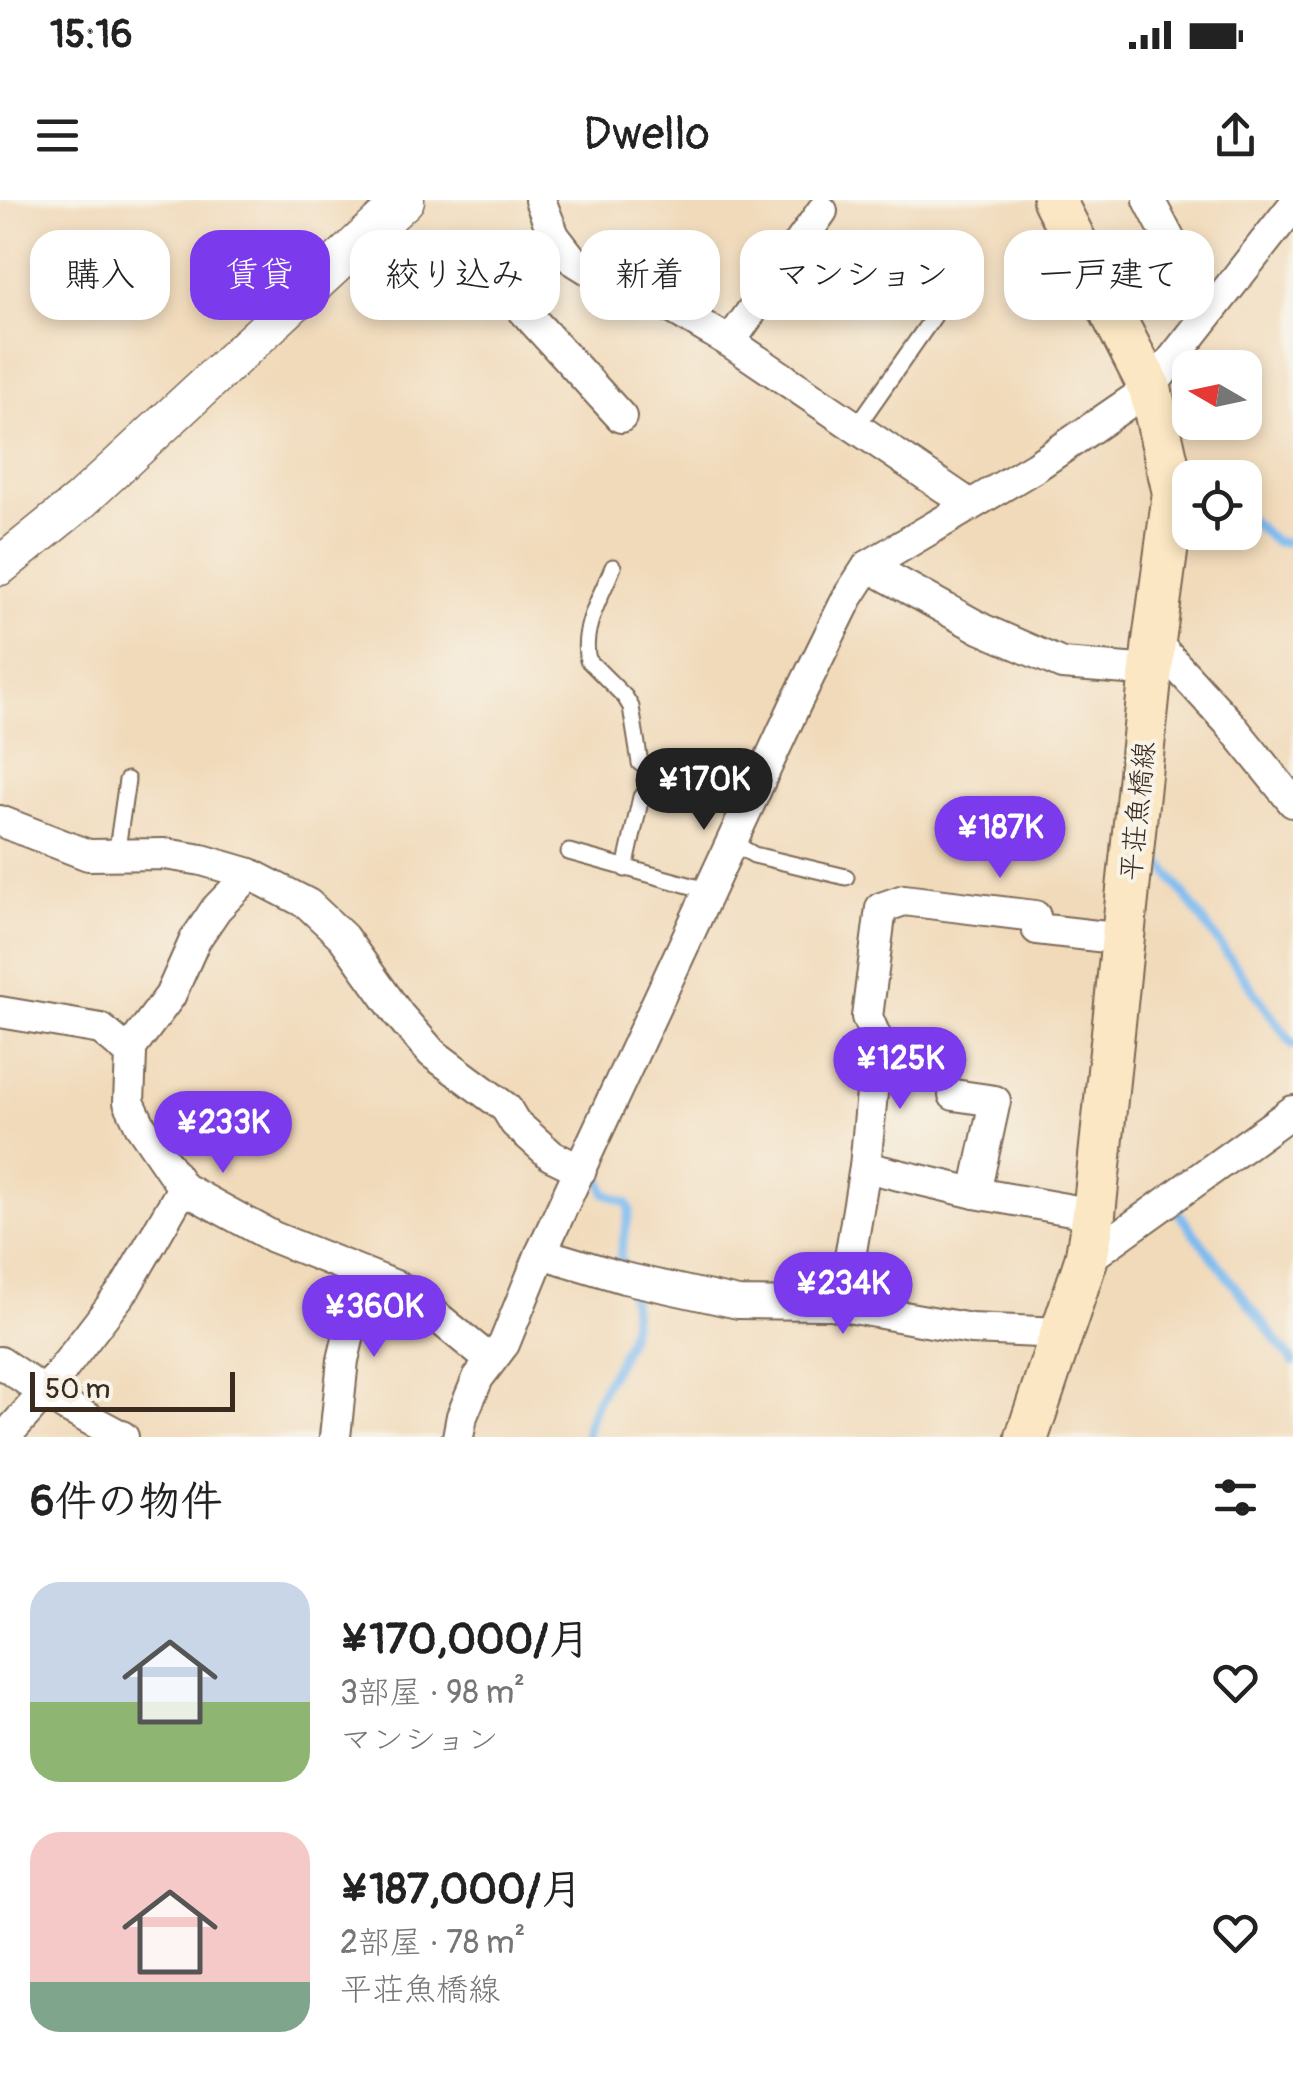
<!DOCTYPE html>
<html lang="ja">
<head>
<meta charset="utf-8">
<style>
	:root { --surface:#fff; --page:#f2f2f2; --text:#222; --muted:#767676; --accent:#7c3aed }
	body { margin:0; font-family:Pangolin,"Klee One",sans-serif; background:var(--page); color:var(--text); height:100vh; display:flex; flex-direction:column; font-size:38px; white-space:nowrap }
	* { box-sizing:border-box; margin:0 }
	p { font-size:32px; color:var(--muted) }
	.icon { flex:none; width:55px; height:55px; fill:none; stroke:currentColor; stroke-width:2; stroke-linecap:round; stroke-linejoin:round }
	.map { position:relative; height:1237px; overflow:hidden }
	.sheet { display:flex; flex-direction:column; background:var(--surface); flex:1 }
	.sheet>* { flex:none }
	.banner { position:absolute; left:30px; top:30px; width:1235px; height:90px; display:flex; gap:20px }
	.needle { width:65px; rotate:279deg }
	.controls { position:absolute; left:1172px; top:150px; display:grid; gap:20px }
	.controls a { display:grid; place-items:center; width:90px; height:90px; border-radius:20px; background:var(--surface); box-shadow:0 5px 15px #0003; font-size:50px }
	.scale { position:absolute; left:30px; bottom:25px; width:205px; box-sizing:border-box; padding-left:10px; border:5px solid #3b2a1e; border-top:0; font-size:28px; line-height:35px; white-space:nowrap; color:#3b2a1e; -webkit-text-stroke:8px #f7f3e8; paint-order:stroke }
	.price { position:absolute; translate:-50% -85px; padding:0 22px; border-radius:35px; background:var(--accent); color:#fff; font-size:32px; line-height:65px; filter:drop-shadow(0 2px 5px #0008) }
	.price::after { content:''; position:absolute; left:50%; top:60px; width:30px; height:22px; margin-left:-15px; background:inherit; clip-path:polygon(0 0,100% 0,50% 100%) }
	.price.current { background:#222; color:#fff }
	ul { padding:0; list-style:none }
	li { display:flex; align-items:center; gap:30px; height:250px; padding:0 30px }
	li span { display:grid; place-items:center; flex:none; width:280px; height:200px; border-radius:30px; color:#555 }
	li>.icon { margin-inline-start:auto }
	span .icon { width:120px; height:120px; fill:#fffc; stroke-width:1 }
	li b { font-size:42px }
	h2 { display:flex; justify-content:space-between; align-items:center; height:120px; padding:0 30px; font-size:42px }
	.tag { padding:0 35px; border-radius:30px; background:var(--surface); box-shadow:0 5px 15px #0003; font-size:35px; line-height:90px }
	.tag.current { background:var(--accent); color:#fff }
	.status { display:flex; justify-content:space-between; align-items:center; height:70px; padding:0 50px; background:var(--surface); direction:ltr }
	.status svg { height:28px; fill:currentColor }
	header { display:flex; justify-content:space-between; align-items:center; height:130px; padding:0 30px; background:var(--surface); font-size:45px; font-weight:600 }
	.map>svg:first-child { display:block }
</style>
</head>
<body>
<div class="status"><b>15:16</b><svg viewBox="0 0 49 12"><path d="M0 12V9h3v3zM5 12V6h3v6zM10 12V3h3v9zM15 12V0h3v12zM26 1h20v11H26zM47 4h2v5h-2z"/></svg></div>
<header><svg class="icon" aria-label="menu" viewBox="0 0 24 24"><path d="M4 6h16M4 12h16M4 18h16"/></svg>Dwello<svg class="icon" aria-label="share" viewBox="0 0 24 24"><path d="M12 15V3M7 8l5-5 5 5M5 13v7h14v-7"/></svg></header>
<div class="map">
<svg width="1293" height="1237" viewBox="0 0 1293 1237">
	<rect width="100%" height="100%" fill="#f7f3e8"/>
	<filter id="ink" filterUnits="userSpaceOnUse"><feTurbulence type="fractalNoise" baseFrequency=".01" numOctaves="2"/><feDisplacementMap in="SourceGraphic" scale="20" xChannelSelector="R" yChannelSelector="G"/><feConvolveMatrix kernelMatrix="1 2 1 2 8 2 1 2 1" color-interpolation-filters="sRGB"/></filter>
	<filter id="wash" filterUnits="userSpaceOnUse"><feTurbulence type="fractalNoise" baseFrequency=".0048" numOctaves="4" result="noise"/><feDisplacementMap in="SourceGraphic" scale="40" xChannelSelector="R" yChannelSelector="G"/><feGaussianBlur stdDeviation="2.25" result="paint"/><feColorMatrix in="noise" values="0 0 0 0 0 0 0 0 0 0 0 0 0 0 0 0 0 1.4 0 .05"/><feComposite in="paint" operator="in"/></filter>
	<g filter="url(#wash)">
		<rect width="100%" height="100%" fill="#f1daba"/>
		<g fill="none" stroke-linecap="round" stroke-linejoin="round">
			<g stroke="#7dbbf0" stroke-width="9">
				<polyline points="1245,316 1276,342 1293,342"/>
				<polyline points="1156,656 1293,845"/>
				<polyline points="593,972 601,979 605,993 627,1003 630,1010 620,1055 625,1073"/>
				<polyline points="1174,1007 1293,1162"/>
				<path d="M 586,1237 C 593,1178 648,1148 629,1088"/>
			</g>
		</g>
	</g>
	<g filter="url(#ink)">
		<g fill="none" stroke-linecap="round" stroke-linejoin="round">
			<defs>
				<g id="service">
					<polyline points="855,229 934,116 914,101"/>
					<path d="M 613,367 C 602,394 580,430 588,460 L 625,497 L 631,507 L 640,563 L 748,608"/>
					<polyline points="733,643 754,655 846,677"/>
					<polyline points="569,652 710,691"/>
					<polyline points="116,656 127,580"/>
					<polyline points="625,669 641,597"/>
				</g>
				<g id="minor">
					<polyline points="540,0 554,36 572,59 601,77 664,103 730,142 969,304"/>
					<polyline points="1149,0 1208,113"/>
					<polyline points="554,36 509,82 505,90 621,217"/>
					<polyline points="730,142 822,11"/>
					<polyline points="868,366 982,429 1062,464 1153,471"/>
					<polyline points="1154,441 1229,523 1293,602"/>
					<polyline points="0,621 88,655 165,654 202,660 250,674 308,704 343,737 399,815 432,853 506,908 515,923 552,956 581,970"/>
					<polyline points="0,812 101,829 131,854 129,902 140,925 183,988 273,1037 403,1089 490,1160"/>
					<polyline points="128,852 170,796 195,740 216,709 250,674"/>
					<polyline points="954,895 995,901 975,993"/>
					<polyline points="865,967 975,993 1094,1014"/>
					<polyline points="541,1053 624,1078 738,1103 831,1104 971,1129 1062,1133"/>
					<polyline points="1086,1060 1293,911"/>
					<polyline points="842,1106 865,967 877,840 867,817 881,708 904,700 1035,716 1037,729 1123,739"/>
					<polyline points="0,1162 65,1206 123,1237"/>
					<polyline points="5,1237 46,1191 125,1088 183,988"/>
					<polyline points="335,1237 343,1160 353,1118 372,1077"/>
					<polyline points="458,1237 462,1216 478,1178 504,1144 541,1053 796,503 848,397 868,366 1035,267 1150,188 1293,6"/>
				</g>
				<polyline id="tertiary" points="0,366 79,302 405,0"/>
				<polyline id="secondary" points="1027,1237 1086,1060 1094,1014 1154,441 1174,293 1150,188 1054,0"/>
			</defs>
			<use href="#service" stroke="#7b6855" stroke-width="19"/>
			<use href="#minor" stroke="#7b6855" stroke-width="34"/>
			<use href="#tertiary" stroke="#7b6855" stroke-width="41"/>
			<use href="#secondary" stroke="#7b6855" stroke-width="46"/>
			<use href="#service" stroke="#fff" stroke-width="15"/>
			<use href="#minor" stroke="#fff" stroke-width="30"/>
			<use href="#tertiary" stroke="#fff" stroke-width="38"/>
			<use href="#secondary" stroke="#fbe7c3" stroke-width="42"/>
		</g>
	</g>
	<g text-anchor="middle" stroke-width="8" stroke-linejoin="round" paint-order="stroke">
		<g font-size="28" fill="#3b2a1e" stroke="#f7f3e8">
			<text transform="translate(1137 611) rotate(-84)" y="10">平荘魚橋線</text>
		</g>
	</g>
</svg>
<div class="controls">
<a><svg class="needle" viewBox="-14 -14 28 28"><path d="M0-13l5 13h-10z" fill="#e53935"/><path d="M0 13l5-13h-10z" fill="#767676"/></svg></a>
<a><svg class="icon" aria-label="locate" viewBox="0 0 24 24"><circle cx="12" cy="12" r="6"/><path d="M12 2v4M12 18v4M2 12h4M18 12h4"/></svg></a>
</div>
<div class="scale">50 m</div>
<b class="price current" style="left:704px;top:633px">¥170K</b>
<b class="price" style="left:1000px;top:681px">¥187K</b>
<b class="price" style="left:900px;top:912px">¥125K</b>
<b class="price" style="left:223px;top:976px">¥233K</b>
<b class="price" style="left:843px;top:1137px">¥234K</b>
<b class="price" style="left:374px;top:1160px">¥360K</b>
<div class="banner">
<a class="tag">購入</a>
<a class="tag current">賃貸</a>
<a class="tag">絞り込み</a>
<a class="tag">新着</a>
<a class="tag">マンション</a>
<a class="tag">一戸建て</a>
</div>
</div>
<section class="sheet">
<h2>6件の物件<svg class="icon" aria-label="filters" viewBox="0 0 24 24"><path d="M4 7h16M4 17h16"/><circle cx="9" cy="7" r="2"/><circle cx="15" cy="17" r="2"/></svg></h2>
<ul>
<li><span style="background:linear-gradient(#c9d6e8 60%,#8fb573 0)"><svg class="icon" aria-label="home" viewBox="0 0 24 24"><path d="M3 11l9-7 9 7M6 9v11h12V9"/></svg></span><div><b>¥170,000/月</b><p>3部屋 · 98 m²</p><p>マンション</p></div><svg class="icon" aria-label="heart" viewBox="0 0 24 24"><path d="M12 20l-8-8c-3-5 5-10 8-4 3-6 11-1 8 4z"/></svg></li>
<li><span style="background:linear-gradient(#f6c9c9 75%,#7fa58c 0)"><svg class="icon" aria-label="home" viewBox="0 0 24 24"><path d="M3 11l9-7 9 7M6 9v11h12V9"/></svg></span><div><b>¥187,000/月</b><p>2部屋 · 78 m²</p><p>平荘魚橋線</p></div><svg class="icon" aria-label="heart" viewBox="0 0 24 24"><path d="M12 20l-8-8c-3-5 5-10 8-4 3-6 11-1 8 4z"/></svg></li>
</ul>
</section>
</body>
</html>
